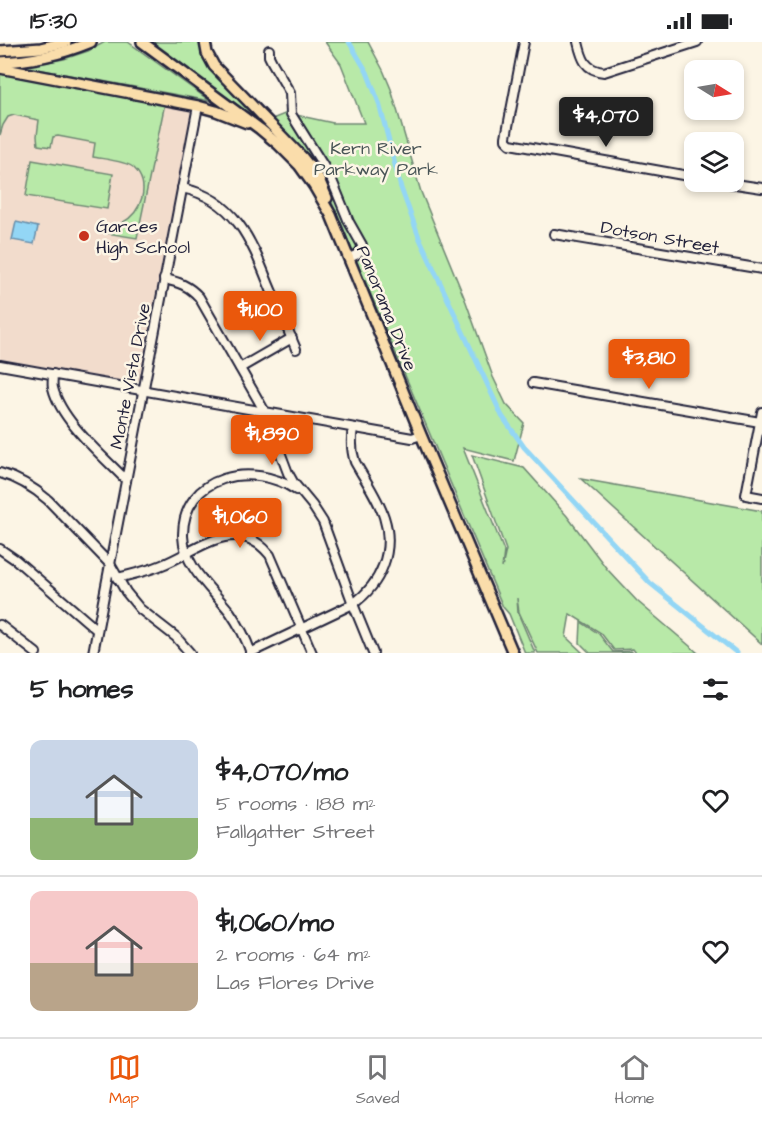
<!DOCTYPE html>
<html lang="en">
<head>
<meta charset="utf-8">
<style>
	:root { --surface:#fff; --page:#f6f6f6; --text:#202124; --muted:#757577; --line:#e0e0e0; --accent:#ea580c }
	body { margin:0; font-family:"Architects Daughter",sans-serif; background:var(--page); color:var(--text); height:100vh; display:flex; flex-direction:column; font-size:22px; white-space:nowrap }
	* { box-sizing:border-box; margin:0 }
	p { font-size:20px; color:var(--muted) }
	.icon { flex:none; width:33px; height:33px; fill:none; stroke:currentColor; stroke-width:2; stroke-linecap:round; stroke-linejoin:round }
	.map { position:relative; height:611px; overflow:hidden }
	.drawer { display:flex; flex-direction:column; background:var(--surface); flex:1 }
	.drawer>* { flex:none }
	.needle { width:39px; rotate:101deg }
	.buttons { position:absolute; left:684px; top:18px; display:grid; gap:12px }
	.buttons a { display:grid; place-items:center; width:60px; height:60px; border-radius:12px; background:var(--surface); box-shadow:0 3px 9px #0003; font-size:30px }
	.price { position:absolute; translate:-50% -51px; padding:0 14px; border-radius:6px; background:var(--accent); color:#fff; font-size:20px; line-height:39px; filter:drop-shadow(0 2px 3px #0008) }
	.price::after { content:''; position:absolute; left:50%; top:36px; width:18px; height:14px; margin-left:-9px; background:inherit; clip-path:polygon(0 0,100% 0,50% 100%) }
	.price.selected { background:#222; color:#fff }
	ul { padding:0; list-style:none }
	li { display:flex; align-items:center; gap:18px; height:150px; padding:0 30px }
	li+li { border-top:2px solid var(--line) }
	li span { display:grid; place-items:center; flex:none; width:168px; height:120px; border-radius:12px; color:#555 }
	li>.icon { margin-inline-start:auto }
	span .icon { width:72px; height:72px; fill:#fffc; stroke-width:1 }
	li b { font-size:26px }
	h2 { display:flex; justify-content:space-between; align-items:center; height:72px; padding:0 30px; font-size:26px }
	.status { display:flex; justify-content:space-between; align-items:center; height:42px; padding:0 30px; background:var(--surface); direction:ltr }
	.status svg { height:16px; fill:currentColor }
	.tabs { display:flex; justify-content:space-around; align-items:center; height:84px; border-top:2px solid var(--line); background:var(--surface); font-size:16px; color:var(--muted) }
	.tabs a { display:grid; justify-items:center; gap:3px }
	.tabs .selected { color:var(--accent) }
	.map>svg:first-child { display:block }
</style>
</head>
<body>
<div class="status"><b>15:30</b><svg viewBox="0 0 49 12"><path d="M0 12V9h3v3zM5 12V6h3v6zM10 12V3h3v9zM15 12V0h3v12zM26 1h20v11H26zM47 4h2v5h-2z"/></svg></div>
<div class="map">
<svg width="762" height="611" viewBox="0 0 762 611">
	<rect width="100%" height="100%" fill="#fcf5e5"/>
	<filter id="ink" filterUnits="userSpaceOnUse"><feTurbulence type="fractalNoise" baseFrequency=".0167" numOctaves="2"/><feDisplacementMap in="SourceGraphic" scale="12" xChannelSelector="R" yChannelSelector="G"/><feConvolveMatrix kernelMatrix="1 2 1 2 8 2 1 2 1" color-interpolation-filters="sRGB"/></filter>
	<g filter="url(#ink)">
		<polygon fill="#f2dccc" points="0,32 189,66 191,71 139,338 134,341 0,317"/>
		<g fill="#b8e9a8" stroke="#6d8672" stroke-width="1.5">
			<polygon points="105,0 128,0 210,59 32,26 18,25 64,17 88,9"/>
			<polygon points="151,0 200,0 210,25 256,72 253,76"/>
			<polygon points="325,0 368,0 383,28 391,47 421,150 466,260 493,335 506,362 524,381 514,419 463,406 504,509 502,526 506,508 472,413 524,426 567,474 607,527 637,559 698,611 636,611 633,607 614,608 601,591 570,572 566,595 583,611 538,611 519,570 517,556 518,571 535,611 525,611 509,572 503,565 322,137 313,122 272,77 287,71 333,81 364,81 341,22"/>
			<path d="M 0,32 L 165,61 L 137,196 L 106,191 L 108,183 C 113,183 118,183 122,181 C 142,170 151,143 134,126 C 127,119 103,117 93,115 L 95,101 L 58,94 L 53,95 L 51,105 L 38,103 L 37,94 L 39,78 L 14,73 L 8,75 L 3,83 L 0,93 Z"/>
			<polygon points="32,118 113,132 107,167 26,154"/>
			<polygon points="581,437 762,469 762,602"/>
			<polygon points="581,580 599,592 613,610 631,609 633,611 590,611 580,601"/>
		</g>
		<polygon fill="#93d6f5" stroke="#668eab" stroke-width="1.5" points="16,180 38,185 34,202 12,198"/>
		<g fill="none" stroke-linecap="round" stroke-linejoin="round">
			<polyline stroke="#93d6f5" stroke-width="5" points="349,0 367,30 379,61 401,146 419,195 502,374 524,405 650,541 737,611"/>
			<defs>
				<g id="minor">
					<polyline points="524,0 506,95 506,98 510,102 694,135"/>
					<path d="M 578,0 C 582,17 585,28 604,30 L 697,0"/>
					<path d="M 269,8 L 269,14 L 272,20 L 290,51 L 291,72 L 331,136 L 349,180 L 362,203 C 362,211 356,213 349,216"/>
					<polyline points="722,140 762,146"/>
					<path d="M 182,146 C 235,157 251,198 269,243 C 278,264 287,286 296,307"/>
					<polyline points="554,192 762,227"/>
					<path d="M 164,237 C 179,240 189,244 199,255 L 265,370 L 288,431 L 293,440 L 312,463 L 323,480 L 353,562 L 373,611"/>
					<polyline points="0,323 412,396 421,393"/>
					<polyline points="240,326 292,296"/>
					<path d="M 53,332 C 53,337 52,342 53,346 C 61,379 103,414 126,438"/>
					<polyline points="533,341 760,380"/>
					<polyline points="762,370 746,453 762,456"/>
					<path d="M 0,431 C 18,436 33,445 48,458 L 110,522 L 126,550 L 140,567 L 176,595 L 190,611"/>
					<polyline points="0,507 16,518 97,588"/>
					<path d="M 117,536 C 133,532 148,529 162,523 C 199,508 237,472 270,513 L 312,611"/>
					<polyline points="0,583 36,611"/>
					<polyline points="93,611 198,64"/>
					<path d="M 250,611 L 353,562 C 381,542 395,509 384,475 C 378,456 365,438 355,420 C 351,408 351,398 353,386"/>
					<path d="M 251,611 C 246,596 239,583 230,570 C 212,547 184,525 183,494 C 182,432 254,419 296,448"/>
				</g>
				<g id="major">
					<polyline points="142,0 260,87 278,102 299,123 314,144 331,173 421,393 513,611"/>
					<polyline points="205,0 207,11 214,24 303,116 318,135 327,156"/>
					<polyline points="0,9 41,6 66,0"/>
					<path d="M 0,20 C 32,19 62,12 91,0"/>
					<polyline points="0,26 198,64 216,69 247,81"/>
				</g>
			</defs>
			<use href="#minor" stroke="#22223b" stroke-width="12"/>
			<use href="#major" stroke="#22223b" stroke-width="14"/>
			<use href="#minor" stroke="#fcf5e5" stroke-width="8"/>
			<use href="#major" stroke="#faddab" stroke-width="9"/>
		</g>
	</g>
	<circle fill="#c8321e" stroke="#fcf5e5" stroke-width="2" cx="84" cy="194" r="6"/>
	<g text-anchor="middle" stroke-width="5" stroke-linejoin="round" paint-order="stroke">
		<g font-size="18" fill="#485456" stroke="#fcf5e5">
			<text x="376" y="112">Kern River<tspan x="376" dy="21">Parkway Park</tspan></text>
		</g>
		<g font-size="18" fill="#22223b" stroke="#fcf5e5" text-anchor="start">
			<text x="96" y="190">Garces<tspan x="96" dy="21">High School</tspan></text>
		</g>
		<g font-size="18" fill="#22223b" stroke="#fcf5e5">
			<text transform="translate(660 195) rotate(10)" y="6">Dotson Street</text>
			<text transform="translate(387 266) rotate(68)" y="6">Panorama Drive</text>
			<text transform="translate(130 334) rotate(-79)" y="6">Monte Vista Drive</text>
		</g>
	</g>
</svg>
<div class="buttons">
<a><svg class="needle" viewBox="-14 -14 28 28"><path d="M0-13l5 13h-10z" fill="#e53935"/><path d="M0 13l5-13h-10z" fill="#757577"/></svg></a>
<a><svg class="icon" aria-label="layers" viewBox="0 0 24 24"><path d="M12 4l9 5-9 5-9-5zM3 14l9 5 9-5"/></svg></a>
</div>
<b class="price selected" style="left:606px;top:106px">$4,070</b>
<b class="price" style="left:260px;top:300px">$1,100</b>
<b class="price" style="left:649px;top:348px">$3,810</b>
<b class="price" style="left:272px;top:424px">$1,890</b>
<b class="price" style="left:240px;top:507px">$1,060</b>
</div>
<section class="drawer">
<h2>5 homes<svg class="icon" aria-label="filters" viewBox="0 0 24 24"><path d="M4 7h16M4 17h16"/><circle cx="9" cy="7" r="2"/><circle cx="15" cy="17" r="2"/></svg></h2>
<ul>
<li><span style="background:linear-gradient(#c9d6e8 65%,#8fb573 0)"><svg class="icon" aria-label="home" viewBox="0 0 24 24"><path d="M3 11l9-7 9 7M6 9v11h12V9"/></svg></span><div><b>$4,070/mo</b><p>5 rooms · 188 m²</p><p>Fallgatter Street</p></div><svg class="icon" aria-label="heart" viewBox="0 0 24 24"><path d="M12 20l-8-8c-3-5 5-10 8-4 3-6 11-1 8 4z"/></svg></li>
<li><span style="background:linear-gradient(#f6c9c9 60%,#b9a48a 0)"><svg class="icon" aria-label="home" viewBox="0 0 24 24"><path d="M3 11l9-7 9 7M6 9v11h12V9"/></svg></span><div><b>$1,060/mo</b><p>2 rooms · 64 m²</p><p>Las Flores Drive</p></div><svg class="icon" aria-label="heart" viewBox="0 0 24 24"><path d="M12 20l-8-8c-3-5 5-10 8-4 3-6 11-1 8 4z"/></svg></li>
</ul>
</section>
<nav class="tabs">
<a class="selected"><svg class="icon" aria-label="map" viewBox="0 0 24 24"><path d="M3 6l6-2 6 2 6-2v14l-6 2-6-2-6 2zM9 4v14M15 6v14"/></svg>Map</a>
<a><svg class="icon" aria-label="saved" viewBox="0 0 24 24"><path d="M7 4h10v16l-5-4-5 4z"/></svg>Saved</a>
<a><svg class="icon" aria-label="home" viewBox="0 0 24 24"><path d="M3 11l9-7 9 7M6 9v11h12V9"/></svg>Home</a>
</nav>
</body>
</html>
